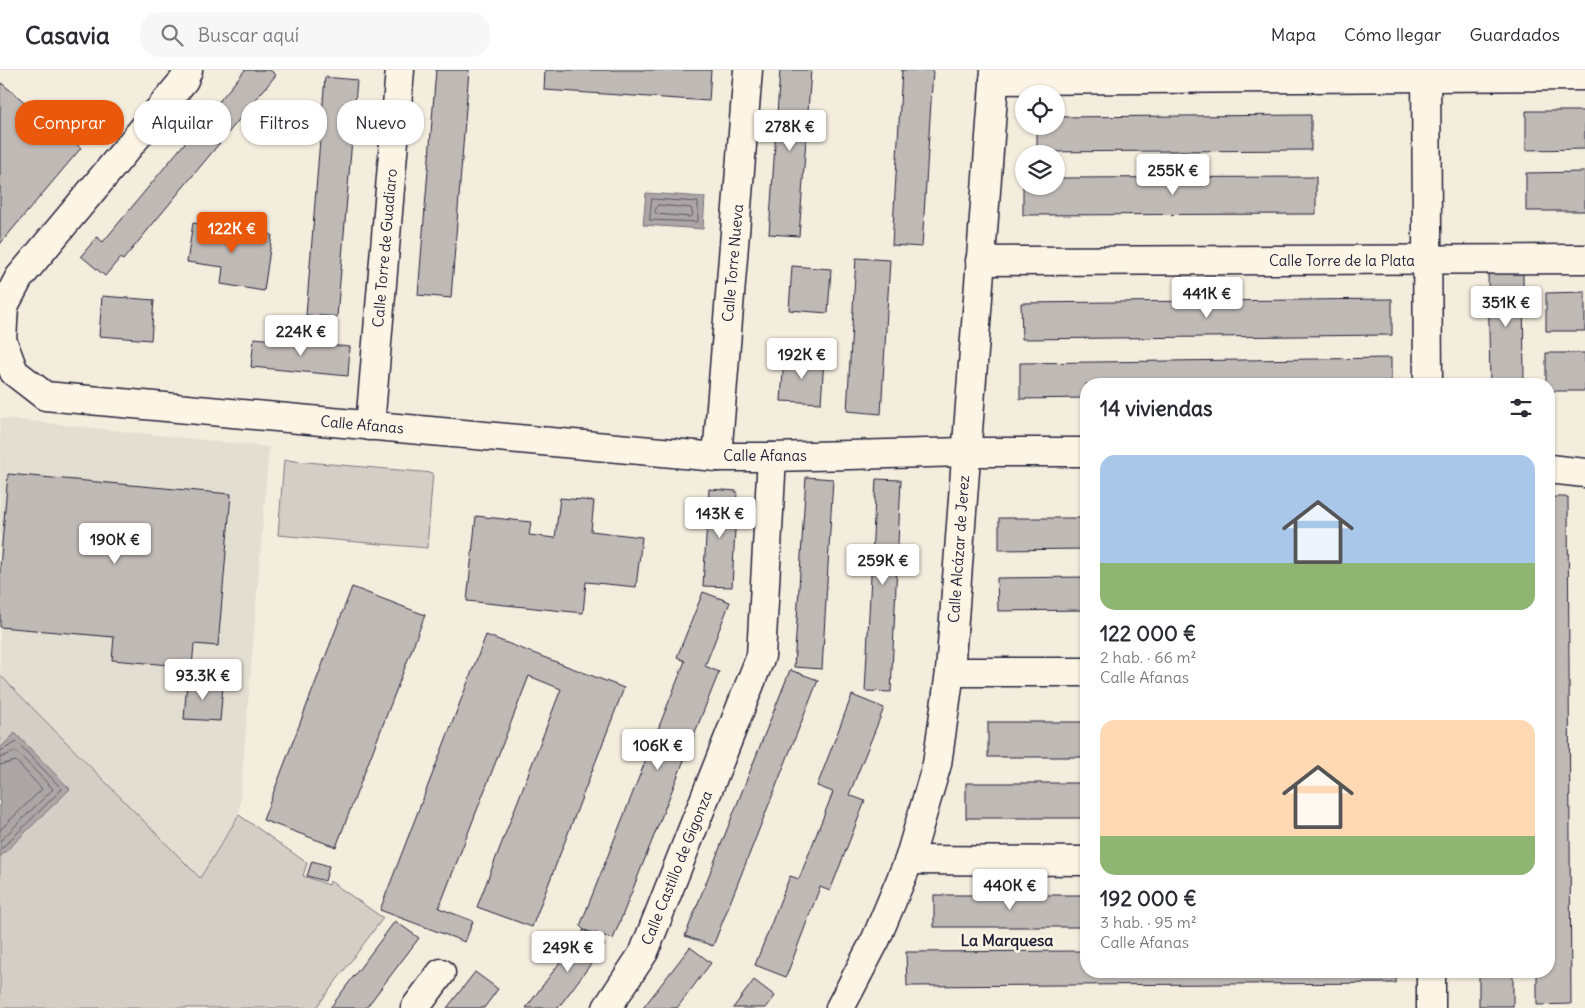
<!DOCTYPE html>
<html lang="es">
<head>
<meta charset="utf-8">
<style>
	:root { --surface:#fff; --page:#f7f7f7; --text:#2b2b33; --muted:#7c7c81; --line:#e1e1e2; --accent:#ea580c }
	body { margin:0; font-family:Delius,sans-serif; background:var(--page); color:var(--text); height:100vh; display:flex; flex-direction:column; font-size:19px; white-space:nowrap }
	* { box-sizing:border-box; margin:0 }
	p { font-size:16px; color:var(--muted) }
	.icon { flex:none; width:28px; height:28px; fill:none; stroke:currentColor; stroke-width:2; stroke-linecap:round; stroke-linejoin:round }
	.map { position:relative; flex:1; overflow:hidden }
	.drawer { position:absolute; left:1080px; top:308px; width:475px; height:600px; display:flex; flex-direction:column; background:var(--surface); border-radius:20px; box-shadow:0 1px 4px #0004 }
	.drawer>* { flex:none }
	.banner { position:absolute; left:15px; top:30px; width:475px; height:45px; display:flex; gap:10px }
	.tools { position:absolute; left:1015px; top:15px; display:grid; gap:10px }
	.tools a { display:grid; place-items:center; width:50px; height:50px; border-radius:50%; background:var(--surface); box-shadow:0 1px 4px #0004; font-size:25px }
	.price { position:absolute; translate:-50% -42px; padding:0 11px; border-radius:5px; background:#fff; color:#222; font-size:16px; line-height:32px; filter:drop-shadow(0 1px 2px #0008) }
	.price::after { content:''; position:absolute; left:50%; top:30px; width:15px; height:11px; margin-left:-8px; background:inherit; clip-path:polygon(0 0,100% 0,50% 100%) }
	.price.selected { background:var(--accent); color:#fff }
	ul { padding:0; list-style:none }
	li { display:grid; align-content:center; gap:10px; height:265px; padding:0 20px }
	li span { display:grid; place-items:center; height:155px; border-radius:15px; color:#555 }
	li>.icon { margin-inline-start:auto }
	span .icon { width:90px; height:90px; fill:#fffc; stroke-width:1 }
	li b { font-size:21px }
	h2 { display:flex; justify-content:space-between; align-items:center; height:60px; padding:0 20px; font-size:21px }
	.tag { padding:0 18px; border-radius:20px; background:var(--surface); box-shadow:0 1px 4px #0004; font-size:18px; line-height:45px }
	.tag.selected { background:var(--accent); color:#fff }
	header { display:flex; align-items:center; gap:30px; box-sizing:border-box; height:70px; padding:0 25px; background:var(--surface); border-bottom:1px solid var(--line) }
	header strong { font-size:24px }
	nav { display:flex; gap:28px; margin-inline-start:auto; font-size:18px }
	.search { width:350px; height:45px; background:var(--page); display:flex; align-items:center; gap:12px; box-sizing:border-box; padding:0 18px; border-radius:20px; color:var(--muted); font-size:19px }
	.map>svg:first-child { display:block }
</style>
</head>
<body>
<header>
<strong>Casavia</strong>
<div class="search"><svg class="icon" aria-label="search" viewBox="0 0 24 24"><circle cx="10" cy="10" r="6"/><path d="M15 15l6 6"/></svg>Buscar aquí</div>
<nav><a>Mapa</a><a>Cómo llegar</a><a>Guardados</a></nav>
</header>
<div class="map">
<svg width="1585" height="938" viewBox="0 0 1585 938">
	<rect width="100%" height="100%" fill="#f3edde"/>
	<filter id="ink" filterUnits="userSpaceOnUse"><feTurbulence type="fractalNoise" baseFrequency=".02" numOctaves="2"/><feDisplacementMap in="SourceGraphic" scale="10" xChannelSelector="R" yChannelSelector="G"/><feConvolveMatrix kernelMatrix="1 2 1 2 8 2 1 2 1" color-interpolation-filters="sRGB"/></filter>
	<g filter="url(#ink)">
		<polygon fill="#e3ded2" points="0,348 269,377 239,745 200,809 0,605"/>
		<g fill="#d4cfc6" stroke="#7b7880">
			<polygon points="284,390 433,403 427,478 278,465"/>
			<polygon points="0,605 200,808 239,745 307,793 303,806 329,815 330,811 383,848 316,938 0,938"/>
		</g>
		<g fill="#aca7a6" stroke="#75727b">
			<polygon points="646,123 705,127 703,159 643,155"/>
			<polygon points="15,663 70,719 0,787 0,678"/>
		</g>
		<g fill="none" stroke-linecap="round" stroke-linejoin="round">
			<g stroke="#595766" stroke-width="1">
				<polygon points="652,129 698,132 698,152 650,150"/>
				<polygon points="658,135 691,138 693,145 690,147 657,144 655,142"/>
				<polyline points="0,681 17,672 62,719 0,780"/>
				<polyline points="0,688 16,681 53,719 0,771"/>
				<polyline points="0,695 16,691 42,719 0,760"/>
			</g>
		</g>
		<g fill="#bfbab6" stroke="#22223b">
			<polygon points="245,0 270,0 276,5 123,190 120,188 105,206 81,186 97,167 103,172"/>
			<polygon points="436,0 469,0 451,228 418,225"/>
			<polygon points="545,0 711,0 709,31 544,20"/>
			<polygon points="780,0 811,0 799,166 769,164"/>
			<polygon points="902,0 933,0 922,177 892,175"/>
			<polygon points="325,7 357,10 337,247 306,245"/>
			<polygon points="0,12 81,78 0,174"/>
			<polygon points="1526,41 1585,41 1585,79 1526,80"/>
			<polygon points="1311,45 1311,80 1037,82 1037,56 1056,56 1056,47"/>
			<polygon points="1585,102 1585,141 1526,141 1526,103"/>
			<polygon points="1316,107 1316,144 1023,145 1023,109 1024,116 1056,116 1056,108"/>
			<polygon points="193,153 272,165 264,221 221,214 223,197 187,192"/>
			<polygon points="856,188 890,190 881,344 847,341"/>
			<polygon points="792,196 831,199 828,243 789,240"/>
			<polygon points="1488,203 1523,203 1524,314 1490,314"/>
			<polygon points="1585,222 1585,261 1546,261 1546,223"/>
			<polygon points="102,226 154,230 151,270 99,266"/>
			<polygon points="1392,229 1392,265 1022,269 1021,233"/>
			<polygon points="254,268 350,277 348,306 251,297"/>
			<polygon points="1546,283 1585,283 1585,321 1549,321 1549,314 1546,314"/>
			<polygon points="784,287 824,290 821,333 781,331"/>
			<polygon points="1391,288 1391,314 1086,314 1086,328 1020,329 1020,293"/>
			<polygon points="8,404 231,424 218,576 194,574 192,597 112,590 114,567 0,557 0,497"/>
			<polygon points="806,407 833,409 822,599 794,597"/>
			<polygon points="876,409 901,410 891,622 865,621"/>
			<polygon points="709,419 737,421 732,517 703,516"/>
			<polygon points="1549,427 1568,427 1571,934 1537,935 1537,901 1549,901"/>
			<polygon points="560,428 594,431 591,461 642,467 636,517 586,512 583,543 467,531 476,446 531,452 529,465 555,468"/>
			<polygon points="999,448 1086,448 1086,479 999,480"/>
			<polygon points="1086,507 1086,540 998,541 997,508"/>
			<polygon points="352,517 425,545 336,777 263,750"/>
			<polygon points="703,522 730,532 705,596 719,602 613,869 584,860 580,856 685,591 677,587"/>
			<polygon points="486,565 624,618 532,857 477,837 561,619 529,606 439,838 473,851 465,872 380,840"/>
			<polygon points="790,600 818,610 713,876 685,866"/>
			<polygon points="187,611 223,615 220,651 184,649"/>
			<polygon points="852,625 884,638 849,725 865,731 830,821 820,817 786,907 755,895 790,806 799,809 833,722 817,716"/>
			<rect x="988" y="652" width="98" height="35"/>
			<rect x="966" y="713" width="120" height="35"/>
			<polygon points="312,791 329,796 325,811 307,806"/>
			<rect x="934" y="825" width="152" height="32"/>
			<polygon points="395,851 419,868 366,938 330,938"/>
			<polygon points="584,860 605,875 558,938 526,938"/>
			<polygon points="690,877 711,893 677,938 643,938"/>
			<polygon points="1086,881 1086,901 1396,901 1396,913 907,916 906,882"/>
			<rect x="1479" y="901" width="34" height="35"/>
			<polygon points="475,902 498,919 484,938 447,938"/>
			<polygon points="754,910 775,926 766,938 733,938"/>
		</g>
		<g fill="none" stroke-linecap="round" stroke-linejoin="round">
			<defs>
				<g id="minor">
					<polyline points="188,0 184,10 19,208 4,236 2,270 14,302 45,326 717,387 772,387 966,382 1086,382"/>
					<polyline points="1426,0 1428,314"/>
					<polyline points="994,10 1585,6"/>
					<polyline points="980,191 1585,189"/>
					<polyline points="370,356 400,0"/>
					<polyline points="717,387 748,0"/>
					<polyline points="1549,399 1585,403"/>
					<polyline points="950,602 1086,602"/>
					<polyline points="909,790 1086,791"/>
					<polyline points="415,938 441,903"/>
					<polyline points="607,938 644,882 761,586 772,387"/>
					<polyline points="840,938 876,869 909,790 937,694 950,602 995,0"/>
					<polyline points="1431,938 1431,901"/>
				</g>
			</defs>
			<use href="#minor" stroke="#22223b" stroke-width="31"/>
			<use href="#minor" stroke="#fcf5e5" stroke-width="28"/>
		</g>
	</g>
	<g text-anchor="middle" stroke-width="5" stroke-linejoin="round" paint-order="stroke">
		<g font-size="15" fill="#22223b" stroke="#fcf5e5">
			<text transform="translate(385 178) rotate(-85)" y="5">Calle Torre de Guadiaro</text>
			<text x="1342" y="196">Calle Torre de la Plata</text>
			<text transform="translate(733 193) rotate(-85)" y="5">Calle Torre Nueva</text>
			<text transform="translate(362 355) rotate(5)" y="5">Calle Afanas</text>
			<text x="765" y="391">Calle Afanas</text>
			<text transform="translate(959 479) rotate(-86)" y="5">Calle Alcázar de Jerez</text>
			<text transform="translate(677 798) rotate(-68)" y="5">Calle Castillo de Gigonza</text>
		</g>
		<g font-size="16" font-weight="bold" fill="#22223b" stroke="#fcf5e5">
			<text x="1007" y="876">La Marquesa</text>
		</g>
	</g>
</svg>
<div class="tools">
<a><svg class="icon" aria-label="locate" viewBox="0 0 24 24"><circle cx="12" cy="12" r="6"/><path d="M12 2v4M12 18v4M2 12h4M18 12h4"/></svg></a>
<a><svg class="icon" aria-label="layers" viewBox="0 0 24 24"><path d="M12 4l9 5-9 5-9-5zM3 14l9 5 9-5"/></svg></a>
</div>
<b class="price" style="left:790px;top:82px">278K €</b>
<b class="price" style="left:1173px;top:126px">255K €</b>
<b class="price selected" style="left:232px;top:184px">122K €</b>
<b class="price" style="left:1207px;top:249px">441K €</b>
<b class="price" style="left:1506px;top:258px">351K €</b>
<b class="price" style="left:301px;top:287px">224K €</b>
<b class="price" style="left:802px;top:310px">192K €</b>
<b class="price" style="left:720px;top:469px">143K €</b>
<b class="price" style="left:115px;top:495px">190K €</b>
<b class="price" style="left:883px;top:516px">259K €</b>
<b class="price" style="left:203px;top:631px">93.3K €</b>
<b class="price" style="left:658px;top:701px">106K €</b>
<b class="price" style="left:1010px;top:841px">440K €</b>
<b class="price" style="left:568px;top:903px">249K €</b>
<div class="banner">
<a class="tag selected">Comprar</a>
<a class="tag">Alquilar</a>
<a class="tag">Filtros</a>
<a class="tag">Nuevo</a>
</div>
<section class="drawer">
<h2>14 viviendas<svg class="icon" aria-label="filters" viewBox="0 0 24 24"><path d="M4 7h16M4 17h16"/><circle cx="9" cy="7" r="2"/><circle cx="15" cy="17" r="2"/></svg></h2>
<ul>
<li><span style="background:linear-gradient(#a9c7e8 70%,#8fb573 0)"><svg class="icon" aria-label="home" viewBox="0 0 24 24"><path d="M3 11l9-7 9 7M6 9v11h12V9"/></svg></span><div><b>122 000 €</b><p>2 hab. · 66 m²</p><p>Calle Afanas</p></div></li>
<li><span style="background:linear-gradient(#ffd9b3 75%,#8fb573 0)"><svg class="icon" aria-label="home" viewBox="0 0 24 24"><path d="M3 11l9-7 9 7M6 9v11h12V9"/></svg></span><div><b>192 000 €</b><p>3 hab. · 95 m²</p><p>Calle Afanas</p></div></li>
</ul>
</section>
</div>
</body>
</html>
